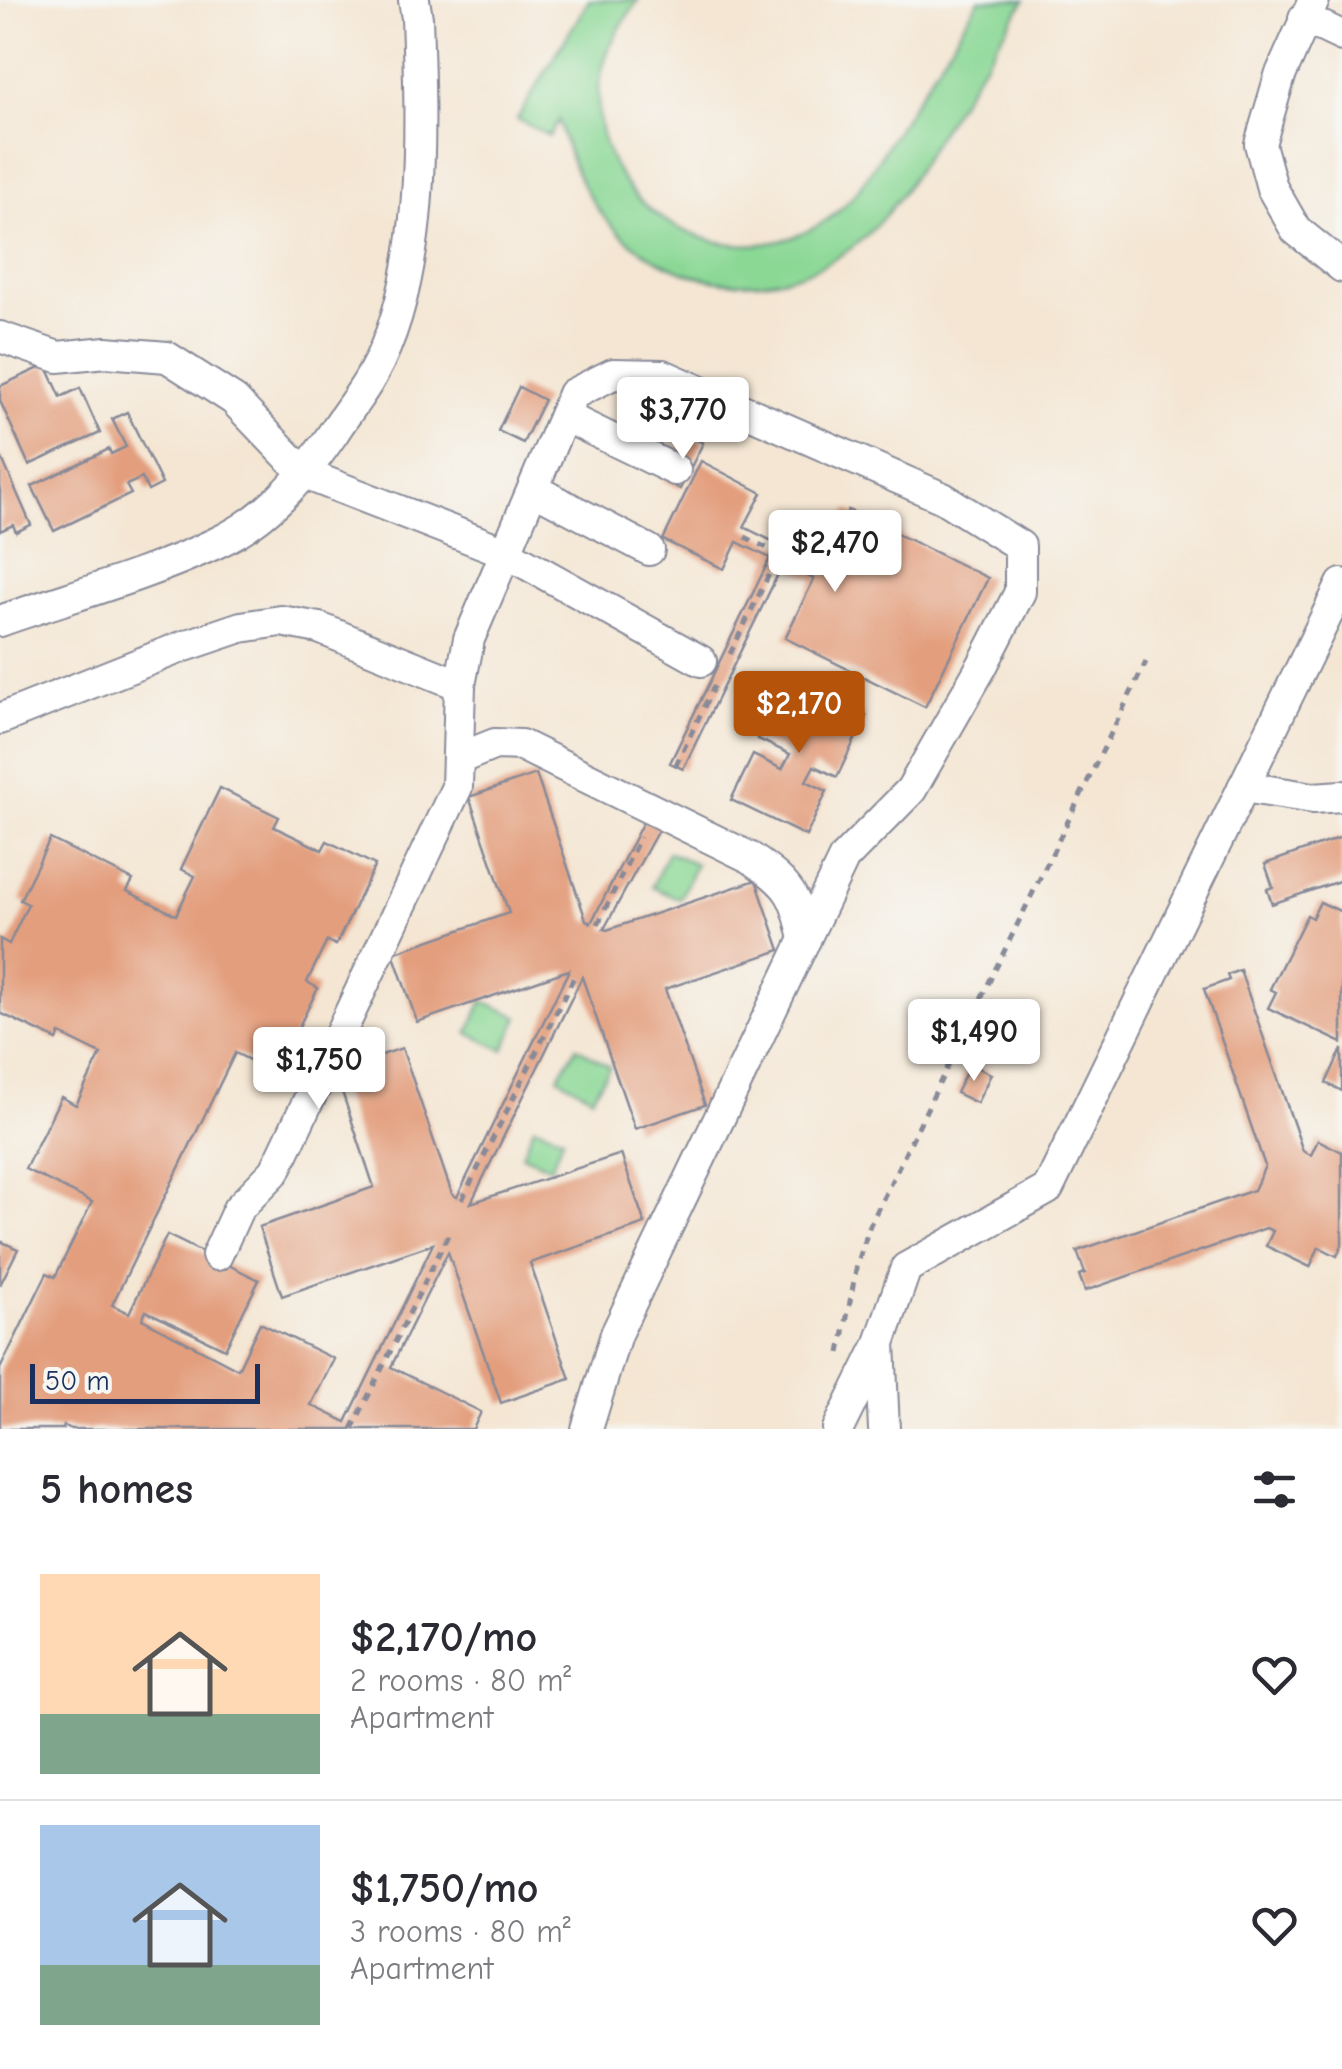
<!DOCTYPE html>
<html lang="en">
<head>
<meta charset="utf-8">
<style>
	:root { --surface:#fff; --page:#f2f2f3; --text:#2b2b33; --muted:#7c7c81; --line:#e1e1e2; --accent:#b45309 }
	body { margin:0; font-family:"Comic Neue",sans-serif; background:var(--page); color:var(--text); height:100vh; display:flex; flex-direction:column; font-size:38px; white-space:nowrap }
	* { box-sizing:border-box; margin:0 }
	p { font-size:32px; color:var(--muted) }
	.icon { flex:none; width:55px; height:55px; fill:none; stroke:currentColor; stroke-width:2; stroke-linecap:round; stroke-linejoin:round }
	.map { position:relative; height:1429px; overflow:hidden }
	.details { display:flex; flex-direction:column; background:var(--surface); flex:1 }
	.details>* { flex:none }
	.scale { position:absolute; left:30px; bottom:25px; width:230px; box-sizing:border-box; padding-left:10px; border:5px solid #1b2f5e; border-top:0; font-size:28px; line-height:35px; white-space:nowrap; color:#1b2f5e; -webkit-text-stroke:8px #f6f6f2; paint-order:stroke }
	.price { position:absolute; translate:-50% -85px; padding:0 22px; border-radius:10px; background:#fff; color:#222; font-size:32px; line-height:65px; filter:drop-shadow(0 2px 5px #0008) }
	.price::after { content:''; position:absolute; left:50%; top:60px; width:30px; height:22px; margin-left:-15px; background:inherit; clip-path:polygon(0 0,100% 0,50% 100%) }
	.price.current { background:var(--accent); color:#fff }
	ul { padding:0; list-style:none }
	li { display:flex; align-items:center; gap:30px; height:250px; padding:0 40px }
	li+li { border-top:2px solid var(--line) }
	li span { display:grid; place-items:center; flex:none; width:280px; height:200px; border-radius:0px; color:#555 }
	li>.icon { margin-inline-start:auto }
	span .icon { width:120px; height:120px; fill:#fffc; stroke-width:1 }
	li b { font-size:42px }
	h2 { display:flex; justify-content:space-between; align-items:center; height:120px; padding:0 40px; font-size:42px }
	.map>svg:first-child { display:block }
</style>
</head>
<body>
<div class="map">
<svg width="1342" height="1429" viewBox="0 0 1342 1429">
	<rect width="100%" height="100%" fill="#f6f6f2"/>
	<filter id="ink" filterUnits="userSpaceOnUse"><feTurbulence type="fractalNoise" baseFrequency=".01" numOctaves="2"/><feDisplacementMap in="SourceGraphic" scale="20" xChannelSelector="R" yChannelSelector="G"/><feConvolveMatrix kernelMatrix="1 2 1 2 8 2 1 2 1" color-interpolation-filters="sRGB"/></filter>
	<filter id="wash" filterUnits="userSpaceOnUse"><feTurbulence type="fractalNoise" baseFrequency=".0048" numOctaves="4" result="noise"/><feDisplacementMap in="SourceGraphic" scale="40" xChannelSelector="R" yChannelSelector="G"/><feGaussianBlur stdDeviation="2.25" result="paint"/><feColorMatrix in="noise" values="0 0 0 0 0 0 0 0 0 0 0 0 0 0 0 0 0 1.4 0 .05"/><feComposite in="paint" operator="in"/></filter>
	<g filter="url(#wash)">
		<rect width="100%" height="100%" fill="#f4e6d3"/>
		<g fill="#8bd895" stroke="#53847a" stroke-width="2.5">
			<path d="M 589,0 L 638,0 C 624,21 609,42 603,67 C 570,196 722,293 828,219 C 860,197 877,160 897,129 C 925,86 952,43 979,0 L 1025,0 C 997,43 970,86 942,129 C 923,159 906,191 883,218 C 830,281 743,300 669,266 C 606,237 574,185 559,120 L 549,136 L 517,119 Z"/>
			<polygon points="668,852 696,864 680,899 652,887"/>
			<polygon points="483,1001 519,1017 504,1050 468,1033"/>
			<polygon points="577,1047 610,1067 592,1097 558,1077"/>
			<polygon points="534,1126 563,1137 551,1167 522,1155"/>
		</g>
		<g id="blocks">
			<g fill="#e39e7d">
				<polygon points="46,365 61,397 80,388 100,433 29,465 0,401 0,386"/>
				<polygon points="519,387 544,400 523,443 498,431"/>
				<polygon points="127,412 162,484 148,491 142,478 126,485 131,494 54,531 32,486 109,449 111,454 126,447 112,419"/>
				<polygon points="686,434 703,443 680,489 662,480"/>
				<polygon points="0,454 31,525 16,532 13,525 0,531"/>
				<polygon points="701,461 762,493 744,527 820,565 848,510 988,578 925,707 785,638 814,579 783,564 683,769 670,763 770,558 737,542 724,569 663,540"/>
				<polygon points="787,678 866,716 837,777 814,766 806,781 827,791 806,836 731,800 753,755 782,769 790,754 758,739"/>
				<polygon points="536,774 586,920 591,923 647,814 663,821 604,929 607,930 756,880 780,950 665,989 705,1105 635,1129 582,977 471,1203 621,1154 645,1224 530,1263 570,1379 501,1403 448,1252 391,1367 481,1412 473,1429 71,1429 64,1426 63,1429 0,1429 0,1369 47,1273 55,1277 92,1202 25,1169 61,1097 76,1105 101,1054 60,1034 57,1040 0,1013 0,939 9,944 28,904 20,900 50,839 133,880 127,891 176,915 195,876 181,869 220,788 279,817 274,827 322,850 327,841 375,865 336,945 327,941 307,982 318,988 276,1073 235,1053 112,1305 129,1313 167,1235 259,1280 225,1349 146,1311 142,1319 238,1369 260,1323 334,1359 311,1405 346,1422 433,1244 282,1296 259,1227 374,1187 335,1071 402,1048 452,1194 457,1197 569,970 417,1022 393,953 509,913 469,797"/>
				<polygon points="1342,837 1342,880 1272,904 1267,889 1273,887 1265,864"/>
				<polygon points="1320,902 1342,912 1342,1043 1268,1008 1276,992 1270,989 1307,915 1312,918"/>
				<polygon points="1240,970 1303,1151 1311,1155 1318,1140 1342,1152 1342,1245 1337,1256 1319,1247 1310,1267 1266,1246 1273,1231 1266,1228 1085,1291 1079,1275 1085,1273 1077,1251 1254,1190 1265,1166 1204,989 1229,980 1227,975"/>
				<polygon points="1342,1049 1342,1091 1326,1083"/>
				<polygon points="970,1064 991,1074 977,1103 956,1093"/>
				<polygon points="0,1241 18,1249 0,1285"/>
			</g>
		</g>
	</g>
	<g filter="url(#ink)">
		<use href="#blocks" fill-opacity="0" stroke="#888a98" stroke-width="2.5"/>
		<g fill="none" stroke-linecap="round" stroke-linejoin="round">
			<defs>
				<g id="minor">
					<polyline points="1314,0 1280,76 1260,144 1272,188 1296,230 1342,267"/>
					<polyline points="1304,18 1342,36"/>
					<polyline points="0,337 58,357 106,352 167,357 234,400 305,474 505,552 701,661"/>
					<polyline points="564,416 675,470"/>
					<polyline points="533,489 649,550"/>
					<path d="M 0,621 C 71,596 146,576 214,544 C 267,520 302,479 334,432 C 346,413 361,395 372,375 C 427,277 421,127 417,18 L 414,0"/>
					<polyline points="0,719 179,648 241,627 281,621 319,628 460,685"/>
					<path d="M 458,759 L 495,744 L 521,745 L 751,858 C 789,885 796,893 805,940"/>
					<polyline points="1243,787 1313,798 1342,796"/>
					<polyline points="217,1255 238,1209 275,1171 457,787 460,685 469,639 573,394 613,374 663,375 943,498 1020,546 1020,592 982,666 911,790 844,858 616,1334 587,1429"/>
					<polyline points="838,1429 877,1350"/>
					<polyline points="884,1429 880,1343 906,1268 1048,1189 1342,584"/>
				</g>
			</defs>
			<use href="#minor" stroke="#888a98" stroke-width="34"/>
			<g stroke="#888a98" stroke-width="5" stroke-dasharray="8 8" stroke-linecap="butt">
				<polyline points="745,537 817,573"/>
				<polyline points="730,654 779,554"/>
				<polyline points="676,765 714,686"/>
				<polyline points="598,924 640,837"/>
				<polyline points="462,1200 576,973"/>
				<polyline points="840,1353 857,1265 870,1225 1146,662"/>
				<polyline points="352,1429 449,1233"/>
			</g>
			<use href="#minor" stroke="#fff" stroke-width="30"/>
		</g>
	</g>
</svg>
<div class="scale">50 m</div>
<b class="price" style="left:683px;top:462px">$3,770</b>
<b class="price" style="left:835px;top:595px">$2,470</b>
<b class="price current" style="left:799px;top:756px">$2,170</b>
<b class="price" style="left:974px;top:1084px">$1,490</b>
<b class="price" style="left:319px;top:1112px">$1,750</b>
</div>
<section class="details">
<h2>5 homes<svg class="icon" aria-label="filters" viewBox="0 0 24 24"><path d="M4 7h16M4 17h16"/><circle cx="9" cy="7" r="2"/><circle cx="15" cy="17" r="2"/></svg></h2>
<ul>
<li><span style="background:linear-gradient(#ffd9b3 70%,#7fa58c 0)"><svg class="icon" aria-label="home" viewBox="0 0 24 24"><path d="M3 11l9-7 9 7M6 9v11h12V9"/></svg></span><div><b>$2,170/mo</b><p>2 rooms · 80 m²</p><p>Apartment</p></div><svg class="icon" aria-label="heart" viewBox="0 0 24 24"><path d="M12 20l-8-8c-3-5 5-10 8-4 3-6 11-1 8 4z"/></svg></li>
<li><span style="background:linear-gradient(#a9c7e8 70%,#7fa58c 0)"><svg class="icon" aria-label="home" viewBox="0 0 24 24"><path d="M3 11l9-7 9 7M6 9v11h12V9"/></svg></span><div><b>$1,750/mo</b><p>3 rooms · 80 m²</p><p>Apartment</p></div><svg class="icon" aria-label="heart" viewBox="0 0 24 24"><path d="M12 20l-8-8c-3-5 5-10 8-4 3-6 11-1 8 4z"/></svg></li>
</ul>
</section>
</body>
</html>
